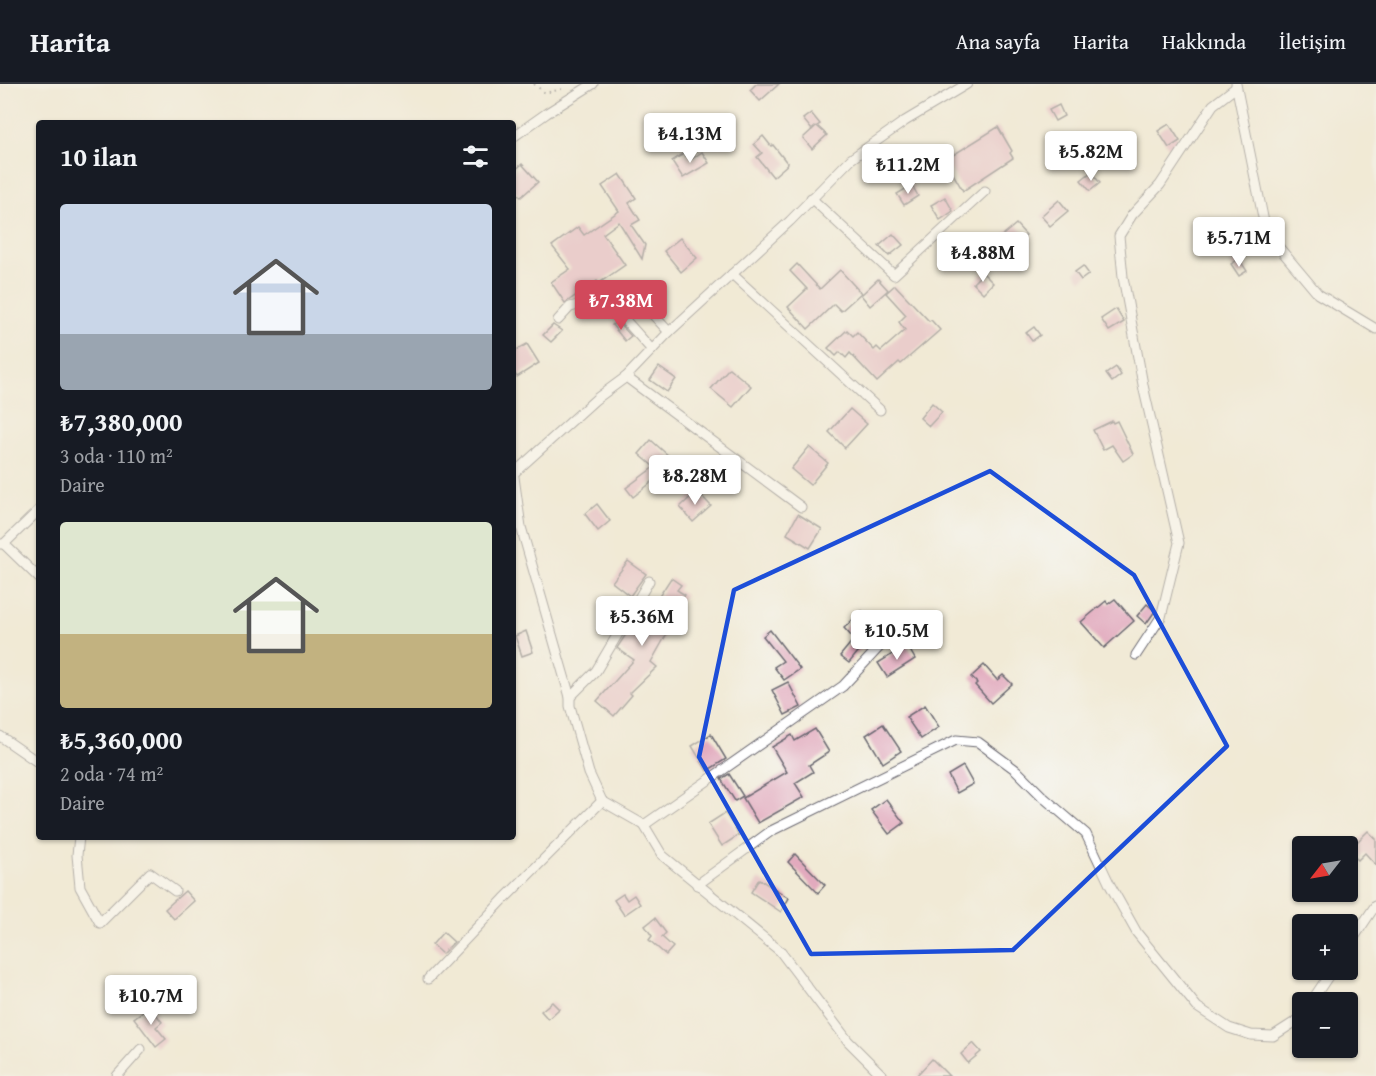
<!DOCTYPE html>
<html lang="tr">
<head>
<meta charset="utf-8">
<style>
	:root { --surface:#171b24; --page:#242831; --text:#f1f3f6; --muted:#9ea1a6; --line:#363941; --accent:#d1495b }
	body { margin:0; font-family:"Gentium Book Plus",serif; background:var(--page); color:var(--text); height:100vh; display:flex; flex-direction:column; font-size:22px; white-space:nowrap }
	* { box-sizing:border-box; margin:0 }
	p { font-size:20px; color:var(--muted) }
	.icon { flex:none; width:33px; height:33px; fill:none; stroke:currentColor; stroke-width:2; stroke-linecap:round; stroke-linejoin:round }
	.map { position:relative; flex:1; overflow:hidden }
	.sheet { position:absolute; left:36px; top:36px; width:480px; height:720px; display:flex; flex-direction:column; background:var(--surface); border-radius:6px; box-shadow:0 2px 4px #0004 }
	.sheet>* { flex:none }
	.needle { width:39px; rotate:239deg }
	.fabs { position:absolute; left:1292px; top:752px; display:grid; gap:12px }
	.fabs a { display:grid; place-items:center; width:66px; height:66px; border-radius:6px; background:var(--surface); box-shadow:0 2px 4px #0004; font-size:30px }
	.price { position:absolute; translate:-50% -51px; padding:0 14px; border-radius:6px; background:#fff; color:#222; font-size:20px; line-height:39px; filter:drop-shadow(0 2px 3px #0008) }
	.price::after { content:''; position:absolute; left:50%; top:36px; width:18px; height:14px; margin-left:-9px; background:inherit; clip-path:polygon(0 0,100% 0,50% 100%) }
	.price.current { background:var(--accent); color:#fff }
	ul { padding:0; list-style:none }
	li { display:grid; align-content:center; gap:12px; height:318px; padding:0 24px }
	li span { display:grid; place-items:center; height:186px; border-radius:6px; color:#555 }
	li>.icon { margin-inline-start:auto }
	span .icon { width:108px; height:108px; fill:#fffc; stroke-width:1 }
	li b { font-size:26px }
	h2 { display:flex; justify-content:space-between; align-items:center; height:72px; padding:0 24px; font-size:26px }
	header { display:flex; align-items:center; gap:36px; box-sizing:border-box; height:84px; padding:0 30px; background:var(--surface); border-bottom:2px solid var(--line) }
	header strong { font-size:28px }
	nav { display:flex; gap:33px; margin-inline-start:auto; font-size:21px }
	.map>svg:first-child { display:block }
</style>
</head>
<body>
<header>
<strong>Harita</strong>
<nav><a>Ana sayfa</a><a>Harita</a><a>Hakkında</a><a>İletişim</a></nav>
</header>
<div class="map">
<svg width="1376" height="992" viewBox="0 0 1376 992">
	<rect width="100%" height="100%" fill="#f6f6f2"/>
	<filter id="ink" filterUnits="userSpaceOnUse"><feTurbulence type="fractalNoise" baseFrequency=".0167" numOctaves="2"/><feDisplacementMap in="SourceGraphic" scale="12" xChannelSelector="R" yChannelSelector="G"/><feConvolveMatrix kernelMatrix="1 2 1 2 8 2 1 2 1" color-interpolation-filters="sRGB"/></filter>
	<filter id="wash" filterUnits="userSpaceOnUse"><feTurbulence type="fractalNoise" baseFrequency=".008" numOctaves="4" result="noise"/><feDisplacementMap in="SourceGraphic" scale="24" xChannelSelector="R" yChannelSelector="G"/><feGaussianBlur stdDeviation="1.35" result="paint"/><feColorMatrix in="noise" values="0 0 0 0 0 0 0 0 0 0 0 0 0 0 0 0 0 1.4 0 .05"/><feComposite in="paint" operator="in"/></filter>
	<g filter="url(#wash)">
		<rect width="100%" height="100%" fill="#f1ead6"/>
		<g id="blocks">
			<g fill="#e2aabe">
				<polygon points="756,0 779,0 760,17 750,6"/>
				<polygon points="1059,21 1064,32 1055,37 1049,26"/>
				<polygon points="811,29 820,40 817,42 827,51 812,65 803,54 816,42 812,46 803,35"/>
				<polygon points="1169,40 1180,57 1169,64 1158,47"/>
				<polygon points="998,43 1012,67 1010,69 1013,74 963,107 945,76"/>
				<polygon points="763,52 771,62 773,61 788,80 773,93 757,73 762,69 754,60"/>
				<polygon points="702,68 709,79 683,94 672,77 685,69 686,72 689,70 692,75"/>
				<polygon points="522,80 538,98 521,113 513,105 513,88"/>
				<polygon points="1091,88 1100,99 1090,107 1081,96"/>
				<polygon points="620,90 636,114 629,119 640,136 631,141 645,161 642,175 619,138 603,150 625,181 599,199 597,197 565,219 551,198 570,185 552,162 578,143 584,151 619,127 602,102"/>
				<polygon points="912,101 918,112 904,121 897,110"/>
				<polygon points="945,113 953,127 940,136 931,121"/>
				<polygon points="1059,116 1068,127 1050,142 1041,132"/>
				<polygon points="1016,140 1026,151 1005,169 1002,165 998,168 991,161"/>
				<polygon points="893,150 903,161 889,172 879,162"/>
				<polygon points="680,154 697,174 681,188 664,167"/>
				<polygon points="1239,175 1247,187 1239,192 1231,180"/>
				<polygon points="797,180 820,205 840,186 861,209 841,227 834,220 808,245 788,223 807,205 790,187"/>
				<polygon points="1083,182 1089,190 1081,196 1075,188"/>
				<polygon points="983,189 993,199 983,209 973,199"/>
				<polygon points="878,195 888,206 870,222 861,211"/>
				<polygon points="895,201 929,237 931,236 940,246 901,280 899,278 877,298 850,269 846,274 840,268 836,272 828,264 847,246 853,252 857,248 874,266 877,263 881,267 905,246 899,238 906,231 886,209"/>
				<polygon points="1116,225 1124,238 1109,247 1101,235"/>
				<polygon points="617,237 631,252 625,257 612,241"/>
				<polygon points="553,241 562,247 551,258 543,251"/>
				<polygon points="1034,243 1040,251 1032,257 1026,249"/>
				<polygon points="527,260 539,279 517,293 513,287 513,268"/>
				<polygon points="659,283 676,295 667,308 650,296"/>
				<polygon points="1116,283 1121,291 1112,298 1106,290"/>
				<polygon points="729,284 751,302 733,323 711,305"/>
				<polygon points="932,319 942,328 929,342 920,334"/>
				<polygon points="850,325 867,340 845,364 829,348"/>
				<polygon points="1112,337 1113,339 1117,337 1133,370 1123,377 1112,361 1103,366 1093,346"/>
				<polygon points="651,356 671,374 652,398 633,413 626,404 654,383 639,370"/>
				<polygon points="809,363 828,379 810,401 791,385"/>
				<polygon points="697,407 711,422 693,438 680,423"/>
				<polygon points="597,420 610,437 598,447 585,430"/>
				<polygon points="798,430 822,445 810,464 787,450"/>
				<polygon points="628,477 646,490 630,512 612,498"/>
				<polygon points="671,494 681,501 677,506 685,511 663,544 669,546 651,578 657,583 630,609 632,611 614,632 597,617 634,576 617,564 640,529 645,534"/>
				<polygon points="1115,515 1134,537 1104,564 1081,538 1106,517 1108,520"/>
				<polygon points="1147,520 1155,527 1146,540 1137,532"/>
				<polygon points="862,527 883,549 865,566 862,563 849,579 840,572 854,555 844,544"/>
				<polygon points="770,546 800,585 784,596 774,583 783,577 763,552"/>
				<polygon points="526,547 533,568 522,572 515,552"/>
				<polygon points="907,561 915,575 887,593 878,579"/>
				<polygon points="984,581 997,596 1003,591 1012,600 991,619 975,601 977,599 971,593"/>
				<polygon points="788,598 801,623 785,631 772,606"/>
				<polygon points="925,621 939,643 921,655 906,633"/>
				<polygon points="883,640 901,667 883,679 866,651"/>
				<polygon points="815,645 829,668 809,681 813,688 795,699 804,713 758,739 743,714 787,688 772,663 792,651 795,657"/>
				<polygon points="711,650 726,675 707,687 692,662"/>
				<polygon points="963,682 973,700 957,709 948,691"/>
				<polygon points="729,690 743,712 735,717 721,695"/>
				<polygon points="886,715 904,739 889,750 871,726"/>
				<polygon points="725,729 739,751 722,762 708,740"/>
				<polygon points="1368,747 1376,755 1376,781 1365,769 1358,776 1348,767"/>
				<polygon points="795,770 825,801 818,809 788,778"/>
				<polygon points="759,795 789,814 781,828 751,808"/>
				<polygon points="185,807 194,817 174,835 165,825"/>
				<polygon points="623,810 627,816 634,811 640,820 624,831 614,816"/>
				<polygon points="655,834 666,849 662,853 673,863 666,871 649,856 652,852 645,842"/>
				<polygon points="443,848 454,858 442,870 432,861"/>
				<polygon points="552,918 559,925 548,935 541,927"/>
				<polygon points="150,922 162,938 156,943 166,955 156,963 134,934"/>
				<polygon points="973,959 981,968 968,979 961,970"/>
				<polygon points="932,975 949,992 916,992"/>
			</g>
		</g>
	</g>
	<g filter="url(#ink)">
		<use href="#blocks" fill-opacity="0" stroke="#6a6871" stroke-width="1.5"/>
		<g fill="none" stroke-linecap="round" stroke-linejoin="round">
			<defs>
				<g id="minor">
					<polyline points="1236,0 1266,148 1318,210 1376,245"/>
					<polyline points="513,53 547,29 593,0"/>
					<polyline points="811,114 894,191 985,107"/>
					<polyline points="732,190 880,326"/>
					<polyline points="633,209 669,248"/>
					<polyline points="558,236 570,223 587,219 601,209 652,266"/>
					<polyline points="626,293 801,423"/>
					<polyline points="513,386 521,443 570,613 570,622 589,689 602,717 644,741 662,771 780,867 848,957 883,992"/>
					<polyline points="514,389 596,315 626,293 669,248 790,137 851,75 905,37 967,0"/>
					<polyline points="0,460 4,460 39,426"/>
					<polyline points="4,460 39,494"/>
					<polyline points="1136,571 1161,533 1179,459 1144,306 1123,193 1119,152 1132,131 1160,101 1213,21 1235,4"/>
					<polyline points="570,613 596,587 649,497"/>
					<polyline points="0,652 39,679"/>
					<polyline points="644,741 843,602 883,559"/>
					<polyline points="79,753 77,771 80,803 100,839 150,789 175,807"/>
					<polyline points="697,801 771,747 956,656 978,658 1016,686 1043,713 1086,750 1110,801 1137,849 1197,923 1229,944 1251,951 1273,952 1298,936 1302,931"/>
					<polyline points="1347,864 1375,822"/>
					<polyline points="428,895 504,815 602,717"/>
					<polyline points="1311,918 1333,885"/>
					<polyline points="117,992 141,965"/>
				</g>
			</defs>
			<use href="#minor" stroke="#6a6871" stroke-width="11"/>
			<polyline stroke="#6a6871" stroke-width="2" stroke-dasharray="1.5 4.5" stroke-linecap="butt" points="534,0 545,9 562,5"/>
			<use href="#minor" stroke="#fff" stroke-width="9"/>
		</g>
	</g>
	<path d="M0 0H1376V992H0ZM 990,387 L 1134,491 L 1227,662 L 1013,866 L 811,870 L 699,673 L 734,506 Z" fill="#f1ead6" fill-opacity=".55" fill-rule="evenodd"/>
	<path fill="none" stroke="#1d4ed8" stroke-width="4.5" stroke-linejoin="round" d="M 990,387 L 1134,491 L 1227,662 L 1013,866 L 811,870 L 699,673 L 734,506 Z"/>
</svg>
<div class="fabs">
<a><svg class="needle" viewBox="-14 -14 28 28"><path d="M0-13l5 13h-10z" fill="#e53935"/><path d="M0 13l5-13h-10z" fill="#9ea1a6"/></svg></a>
<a>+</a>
<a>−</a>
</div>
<b class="price" style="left:690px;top:80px">₺4.13M</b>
<b class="price" style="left:1091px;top:98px">₺5.82M</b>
<b class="price" style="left:908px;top:111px">₺11.2M</b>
<b class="price" style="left:1239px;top:184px">₺5.71M</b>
<b class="price" style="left:983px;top:199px">₺4.88M</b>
<b class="price current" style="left:621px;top:247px">₺7.38M</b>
<b class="price" style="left:695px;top:422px">₺8.28M</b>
<b class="price" style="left:642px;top:563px">₺5.36M</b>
<b class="price" style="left:897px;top:577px">₺10.5M</b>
<b class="price" style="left:151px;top:942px">₺10.7M</b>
<section class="sheet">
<h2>10 ilan<svg class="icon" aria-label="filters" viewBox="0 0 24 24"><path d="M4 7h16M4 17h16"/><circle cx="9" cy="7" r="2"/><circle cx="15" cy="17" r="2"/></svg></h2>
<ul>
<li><span style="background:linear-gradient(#c9d6e8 70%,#9aa5b1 0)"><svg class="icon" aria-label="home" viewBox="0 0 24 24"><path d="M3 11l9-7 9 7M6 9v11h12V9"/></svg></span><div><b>₺7,380,000</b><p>3 oda · 110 m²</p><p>Daire</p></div></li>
<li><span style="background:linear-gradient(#dfe7d0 60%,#c2b280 0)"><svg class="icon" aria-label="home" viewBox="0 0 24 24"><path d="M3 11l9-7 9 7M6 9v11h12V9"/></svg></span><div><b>₺5,360,000</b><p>2 oda · 74 m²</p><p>Daire</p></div></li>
</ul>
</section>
</div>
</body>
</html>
